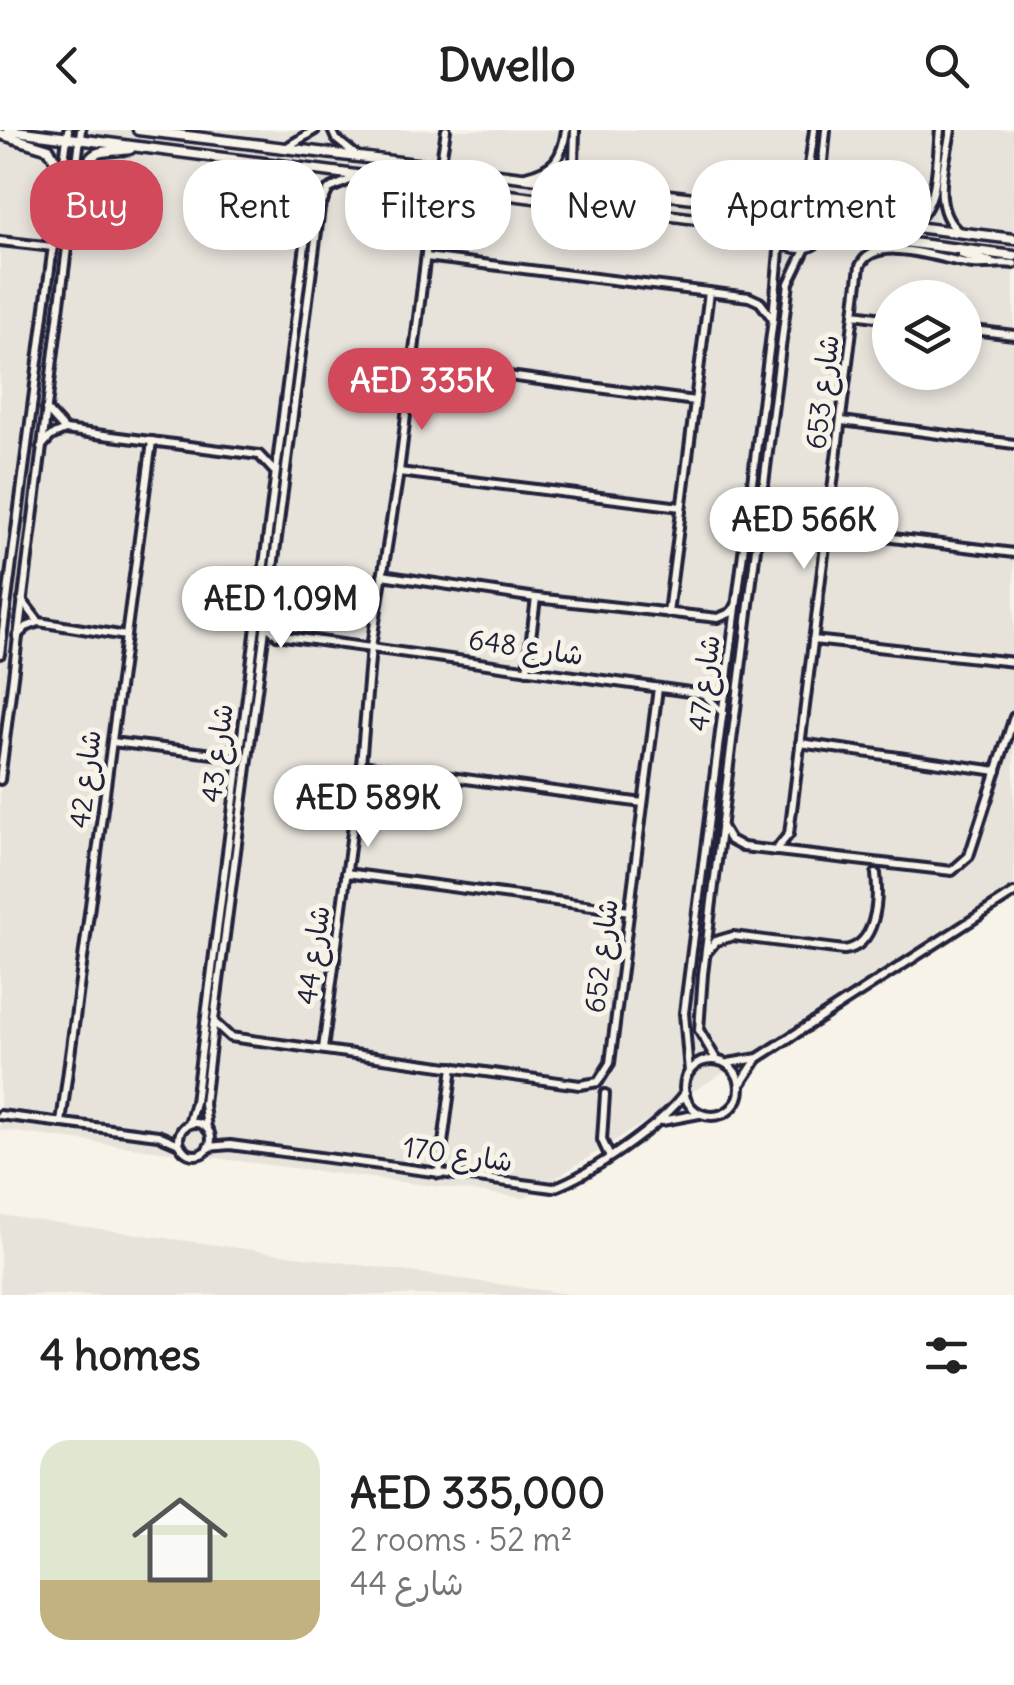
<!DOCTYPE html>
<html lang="en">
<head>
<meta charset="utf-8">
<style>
	:root { --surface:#fff; --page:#f2f2f2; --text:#222; --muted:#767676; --line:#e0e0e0; --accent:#d1495b }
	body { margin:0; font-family:Delius,"Playpen Sans Arabic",sans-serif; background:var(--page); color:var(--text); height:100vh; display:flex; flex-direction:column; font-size:38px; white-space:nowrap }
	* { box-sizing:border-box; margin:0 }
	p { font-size:32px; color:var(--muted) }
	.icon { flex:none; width:55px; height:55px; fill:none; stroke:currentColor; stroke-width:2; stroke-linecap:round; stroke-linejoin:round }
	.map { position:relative; height:1165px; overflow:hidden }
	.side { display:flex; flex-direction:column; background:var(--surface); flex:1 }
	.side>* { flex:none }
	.top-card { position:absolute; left:30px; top:30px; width:955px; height:90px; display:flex; gap:20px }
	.buttons { position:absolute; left:872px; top:150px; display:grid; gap:20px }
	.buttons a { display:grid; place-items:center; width:110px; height:110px; border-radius:50%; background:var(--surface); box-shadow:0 5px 15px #0003; font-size:50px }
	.price { position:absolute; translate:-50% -85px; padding:0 22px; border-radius:35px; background:#fff; color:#222; font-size:32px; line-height:65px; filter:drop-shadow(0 2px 5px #0008) }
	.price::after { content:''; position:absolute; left:50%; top:60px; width:30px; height:22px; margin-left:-15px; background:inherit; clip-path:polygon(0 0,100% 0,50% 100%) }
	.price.selected { background:var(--accent); color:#fff }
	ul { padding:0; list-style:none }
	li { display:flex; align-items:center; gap:30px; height:250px; padding:0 40px }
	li+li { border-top:2px solid var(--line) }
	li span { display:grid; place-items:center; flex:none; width:280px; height:200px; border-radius:30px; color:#555 }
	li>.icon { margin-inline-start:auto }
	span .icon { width:120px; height:120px; fill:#fffc; stroke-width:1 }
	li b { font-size:42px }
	h2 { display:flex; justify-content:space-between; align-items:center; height:120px; padding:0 40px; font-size:42px }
	.tag { padding:0 35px; border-radius:40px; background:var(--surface); box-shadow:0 5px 15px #0003; font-size:35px; line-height:90px }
	.tag.selected { background:var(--accent); color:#fff }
	header { display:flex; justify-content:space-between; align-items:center; height:130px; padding:0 40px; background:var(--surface); font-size:45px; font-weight:800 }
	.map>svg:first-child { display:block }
</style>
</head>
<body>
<header><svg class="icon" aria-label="back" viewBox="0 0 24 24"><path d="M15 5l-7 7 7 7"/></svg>Dwello<svg class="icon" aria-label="search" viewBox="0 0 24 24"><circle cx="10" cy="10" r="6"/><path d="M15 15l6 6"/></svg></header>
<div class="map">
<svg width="1014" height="1165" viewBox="0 0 1014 1165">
	<rect width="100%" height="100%" fill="#f7f3e8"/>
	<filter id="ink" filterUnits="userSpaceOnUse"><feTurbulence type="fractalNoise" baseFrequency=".01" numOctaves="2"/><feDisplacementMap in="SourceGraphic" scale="20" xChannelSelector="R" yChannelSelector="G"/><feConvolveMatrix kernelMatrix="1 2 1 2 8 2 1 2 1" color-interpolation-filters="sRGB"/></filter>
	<g filter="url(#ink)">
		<g fill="#e7e3db" fill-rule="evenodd">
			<path d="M 0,0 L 1014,0 L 1014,759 L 524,1068 L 0,1000 ZM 890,168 L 965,168 L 965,242 L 890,242 Z"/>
			<polygon points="0,1085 576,1165 0,1165"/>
		</g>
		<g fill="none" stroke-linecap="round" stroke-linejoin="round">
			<defs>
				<g id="minor">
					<polyline points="332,0 336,9 357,26"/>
					<polyline points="575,0 574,33 585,45 607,56"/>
					<path d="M 951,0 C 946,33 929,77 959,102"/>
					<polyline points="287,17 315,0"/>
					<polyline points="442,25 446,0"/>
					<path d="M 526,46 C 554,39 562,29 566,0"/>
					<polyline points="408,54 424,65 431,81"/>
					<polyline points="74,58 81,0"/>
					<polyline points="790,68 809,36 814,0"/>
					<polyline points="819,74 826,0"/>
					<path d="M 906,96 C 941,82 936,32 940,0"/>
					<polyline points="0,111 53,117"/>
					<polyline points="426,127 749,167 760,172 772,188"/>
					<polyline points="854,184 890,189"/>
					<polyline points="965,199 1014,205"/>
					<polyline points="412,233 695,271"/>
					<polyline points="46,279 64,299"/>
					<polyline points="842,291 1014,314"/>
					<polyline points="41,317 51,306 65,300 259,325 274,341"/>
					<polyline points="399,342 681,377"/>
					<polyline points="828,400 1014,423"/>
					<polyline points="382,445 536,468 718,488 730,483 736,476"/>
					<polyline points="22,470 38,491"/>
					<polyline points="668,483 709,162"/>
					<polyline points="267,496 277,505 704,564 723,583"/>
					<polyline points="17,506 26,497 39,492 126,506"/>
					<polyline points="813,510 1014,532"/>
					<polyline points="0,524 68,0"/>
					<polyline points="527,540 536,468"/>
					<polyline points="112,612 222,625 241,612"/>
					<polyline points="800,613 997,641"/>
					<polyline points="361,635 643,673"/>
					<polyline points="0,650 71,86"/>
					<polyline points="721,695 730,710 743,717 952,741 969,726 1014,587"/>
					<path d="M 775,721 L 789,704 L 860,136 C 876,102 943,131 973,134 C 987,135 1000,132 1014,134"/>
					<polyline points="346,743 630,781"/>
					<path d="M 706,823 L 716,811 L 733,806 L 844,820 C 876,816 879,771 876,744"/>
					<polyline points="215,893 230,907 580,955 598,952 610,933 658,558"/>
					<polyline points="323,919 361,635 371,517 399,342 431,83 443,67 464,59"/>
					<polyline points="716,929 699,900 703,844 789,153 806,118"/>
					<circle cx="712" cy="958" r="28"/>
					<polyline points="728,933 758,928 1014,763"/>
					<polyline points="689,942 684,883 773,189 780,109"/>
					<polyline points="742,952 757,929"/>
					<polyline points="605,964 602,1010 609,1025"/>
					<polyline points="0,985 158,1005 179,1014"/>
					<polyline points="662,991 699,984"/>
					<polyline points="61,993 152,311"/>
					<circle cx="195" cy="1009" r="16"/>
					<path d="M 189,994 L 195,972 L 310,76 C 311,52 296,46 277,36"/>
					<polyline points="207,999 204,974 212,905 320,78 329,59 359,46"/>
					<path d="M 208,1017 L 230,1015 L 553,1058 C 591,1044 661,996 685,963"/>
					<polyline points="439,1044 453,937"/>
				</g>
				<g id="major">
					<polyline points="8,0 758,97 776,103"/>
					<polyline points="138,0 751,75 782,73"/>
					<polyline points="0,4 49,19 63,44"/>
					<circle cx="800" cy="92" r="26"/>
					<polyline points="823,79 849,89 1014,109"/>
					<path d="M 71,88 C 76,71 79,30 98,23 C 107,20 120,21 130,19"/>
					<polyline points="819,110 848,105 1014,126"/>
					<polyline points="963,124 991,133"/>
				</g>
			</defs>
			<use href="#minor" stroke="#22223b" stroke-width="14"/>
			<use href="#major" stroke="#22223b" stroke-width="15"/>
			<use href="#minor" stroke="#f7f3e8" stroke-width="6"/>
			<use href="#major" stroke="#f7f3e8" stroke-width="8"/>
		</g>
	</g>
	<g text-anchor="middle" stroke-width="10" stroke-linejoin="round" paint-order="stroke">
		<g font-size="28" fill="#22223b" stroke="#f7f3e8">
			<text transform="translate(822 262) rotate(-83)" y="10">شارع 653</text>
			<text transform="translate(526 517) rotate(8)" y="10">شارع 648</text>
			<text transform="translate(704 553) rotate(-83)" y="10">شارع 47</text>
			<text transform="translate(217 623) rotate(-83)" y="10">شارع 43</text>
			<text transform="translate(85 649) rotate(-83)" y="10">شارع 42</text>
			<text transform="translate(313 825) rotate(-82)" y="10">شارع 44</text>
			<text transform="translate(601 826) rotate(-83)" y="10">شارع 652</text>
			<text transform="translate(458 1024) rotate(8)" y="10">شارع 170</text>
		</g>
	</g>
</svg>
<div class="buttons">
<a><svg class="icon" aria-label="layers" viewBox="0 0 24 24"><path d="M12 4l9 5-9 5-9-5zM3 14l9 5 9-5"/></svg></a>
</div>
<b class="price selected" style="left:422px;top:303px">AED 335K</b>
<b class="price" style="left:804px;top:442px">AED 566K</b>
<b class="price" style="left:281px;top:521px">AED 1.09M</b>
<b class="price" style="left:368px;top:720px">AED 589K</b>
<div class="top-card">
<a class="tag selected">Buy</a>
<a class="tag">Rent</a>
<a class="tag">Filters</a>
<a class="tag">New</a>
<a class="tag">Apartment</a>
</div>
</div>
<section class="side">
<h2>4 homes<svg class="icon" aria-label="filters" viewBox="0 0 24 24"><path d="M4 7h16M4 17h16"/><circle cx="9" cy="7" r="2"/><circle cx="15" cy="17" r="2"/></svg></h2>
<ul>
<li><span style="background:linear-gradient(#dfe7d0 70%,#c2b280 0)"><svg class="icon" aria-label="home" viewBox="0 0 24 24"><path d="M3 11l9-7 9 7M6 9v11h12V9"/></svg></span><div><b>AED 335,000</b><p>2 rooms · 52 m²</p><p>شارع 44</p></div></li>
</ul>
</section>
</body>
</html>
